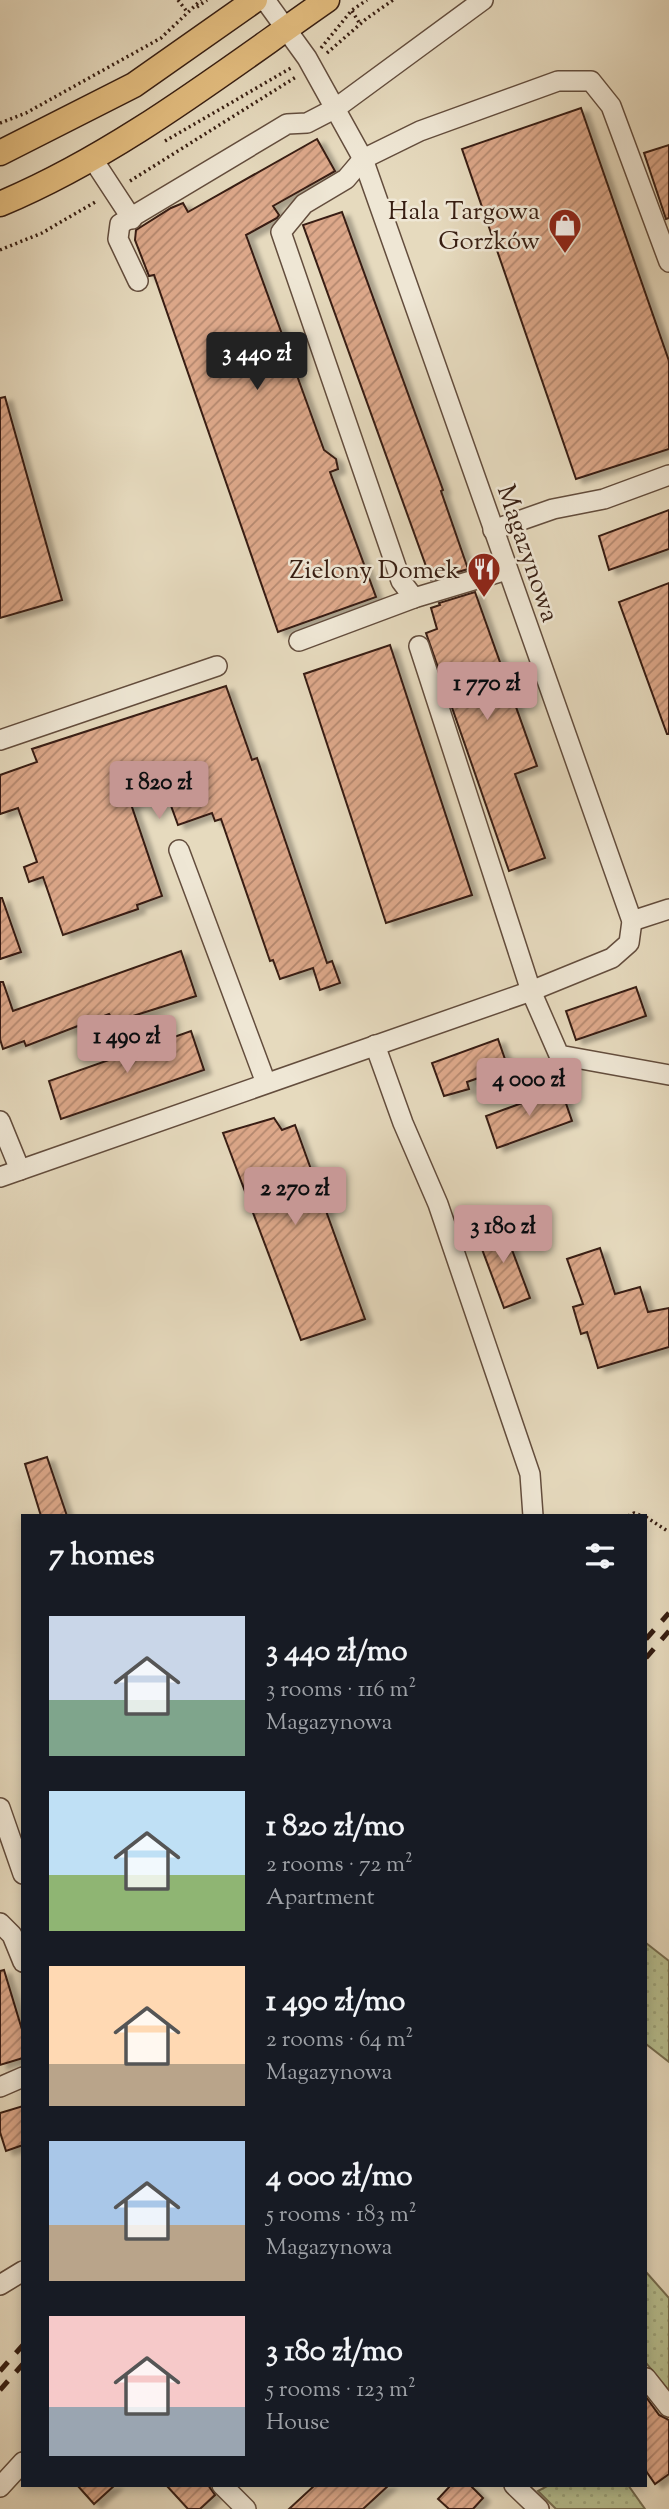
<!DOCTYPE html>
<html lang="en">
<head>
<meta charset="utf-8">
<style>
	:root { --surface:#171b24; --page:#242831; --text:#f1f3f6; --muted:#9ea1a6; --accent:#c59692 }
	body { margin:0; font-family:"Sorts Mill Goudy",serif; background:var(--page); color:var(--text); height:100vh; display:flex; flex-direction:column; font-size:26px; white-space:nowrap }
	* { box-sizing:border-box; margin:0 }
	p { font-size:23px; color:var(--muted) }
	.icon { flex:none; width:38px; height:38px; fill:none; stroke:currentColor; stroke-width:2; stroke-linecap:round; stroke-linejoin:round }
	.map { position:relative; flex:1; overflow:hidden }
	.side { position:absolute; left:21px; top:1514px; width:626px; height:973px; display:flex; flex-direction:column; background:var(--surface); border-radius:0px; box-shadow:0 4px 10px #0003 }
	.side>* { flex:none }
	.price { position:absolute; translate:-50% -60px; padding:0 16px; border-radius:7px; background:var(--accent); color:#111; font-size:23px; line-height:46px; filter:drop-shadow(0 2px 4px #0008) }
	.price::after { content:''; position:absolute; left:50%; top:42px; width:21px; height:16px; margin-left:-10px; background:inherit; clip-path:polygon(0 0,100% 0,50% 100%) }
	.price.on { background:#222; color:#fff }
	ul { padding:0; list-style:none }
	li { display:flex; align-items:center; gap:21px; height:175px; padding:0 28px }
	li span { display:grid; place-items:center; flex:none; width:196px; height:140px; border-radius:0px; color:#555 }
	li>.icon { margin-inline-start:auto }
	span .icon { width:84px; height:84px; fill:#fffc; stroke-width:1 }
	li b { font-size:30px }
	h2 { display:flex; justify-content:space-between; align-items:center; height:84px; padding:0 28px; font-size:30px }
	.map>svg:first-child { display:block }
</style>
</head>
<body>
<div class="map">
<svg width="669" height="2509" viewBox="0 0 669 2509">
	<defs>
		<pattern id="grass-dots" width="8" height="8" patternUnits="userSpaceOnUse" patternTransform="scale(1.75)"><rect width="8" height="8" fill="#b7bf90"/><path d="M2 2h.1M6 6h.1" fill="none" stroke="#9ea47b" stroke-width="1.8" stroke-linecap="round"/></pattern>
		<pattern id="building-hatch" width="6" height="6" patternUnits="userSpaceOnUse" patternTransform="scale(1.75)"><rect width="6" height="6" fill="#dda88a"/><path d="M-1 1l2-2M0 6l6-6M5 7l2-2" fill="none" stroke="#b4886f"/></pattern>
		<filter id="shadow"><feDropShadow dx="7" dy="4" stdDeviation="2" flood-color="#0004"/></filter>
	</defs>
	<rect width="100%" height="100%" fill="#e6dabe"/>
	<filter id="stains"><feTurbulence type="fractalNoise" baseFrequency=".00286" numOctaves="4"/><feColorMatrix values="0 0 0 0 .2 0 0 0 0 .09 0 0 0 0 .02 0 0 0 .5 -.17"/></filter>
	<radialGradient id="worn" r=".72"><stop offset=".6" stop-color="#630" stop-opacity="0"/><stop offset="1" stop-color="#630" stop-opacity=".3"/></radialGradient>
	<g fill="url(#grass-dots)" stroke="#776e51" stroke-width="2">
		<polygon points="646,1943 669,1961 669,2062 646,2044"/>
		<polygon points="646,2272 669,2298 669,2391 646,2363"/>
		<polygon points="549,2485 628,2485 645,2509 556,2509 538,2491"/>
	</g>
	<g fill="url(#building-hatch)" stroke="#371e12" stroke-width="2" filter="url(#shadow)">
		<polygon points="581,108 669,361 669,449 576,479 462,149"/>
		<polygon points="317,139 335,171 273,206 279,215 277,218 246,235 324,450 336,459 338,469 330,472 376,597 278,632 154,275 149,276 135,240 136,230 171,208 183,203 188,212"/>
		<polygon points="669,145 669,218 666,219 644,153"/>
		<polygon points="342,212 443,490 441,491 468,569 431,580 303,225"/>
		<polygon points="5,397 62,600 0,618 0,398"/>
		<polygon points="669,510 669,549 609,570 599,536"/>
		<polygon points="669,583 669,734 667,734 619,602"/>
		<polygon points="475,592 537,766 515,774 545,858 509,871 426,633 437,629 431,608 440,605 439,603"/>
		<polygon points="390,645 472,895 386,923 304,674"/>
		<polygon points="226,686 252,760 257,758 327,963 332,961 340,983 320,990 313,968 280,979 273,960 270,961 221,819 215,821 212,813 178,825 166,792 131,804 162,896 137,905 138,909 63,935 43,877 29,882 24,867 37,862 18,808 0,814 0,775 37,762 32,749"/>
		<polygon points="0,898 2,898 21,952 0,959"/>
		<polygon points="181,951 196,996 114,1022 109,1014 26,1046 24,1041 3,1049 0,1039 0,982 3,982 13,1011"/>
		<polygon points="636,987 646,1016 576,1040 566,1011"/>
		<polygon points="191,1031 204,1070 61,1119 49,1081"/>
		<polygon points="498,1039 508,1068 467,1082 469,1089 444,1096 432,1063"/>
		<polygon points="561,1089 572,1121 497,1148 486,1116"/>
		<polygon points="274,1118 282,1130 295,1125 365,1319 301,1340 223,1133"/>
		<polygon points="502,1223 530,1298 504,1308 476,1233"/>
		<polygon points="600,1248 615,1294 640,1287 648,1312 669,1308 669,1347 598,1368 587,1332 581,1334 573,1307 583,1304 567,1259"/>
		<polygon points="47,1457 67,1516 41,1516 25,1464"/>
		<polygon points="4,1970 23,2033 23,2058 0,2065 0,1971"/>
		<polygon points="23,2106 23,2145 6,2151 0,2132 0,2113"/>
		<polygon points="646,2397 659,2415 669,2420 669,2474 655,2484 646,2471"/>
		<polygon points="77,2485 115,2485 94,2504"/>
		<polygon points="166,2485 208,2485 215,2495 200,2509 188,2509"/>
		<polygon points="315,2485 389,2485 363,2509 289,2509"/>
		<polygon points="451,2485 470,2485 483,2498 473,2509 449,2509 438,2499"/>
	</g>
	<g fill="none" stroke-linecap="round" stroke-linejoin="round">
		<defs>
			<g id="minor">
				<polyline points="92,158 132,219"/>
				<polyline points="138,281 118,239 120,224 287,124 307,123 336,108 483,0"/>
				<polyline points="493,530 553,509 604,499 669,475"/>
				<polyline points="507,570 414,598 401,581 281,232 304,204 346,179 363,159 420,131 558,81 591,81 611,106 669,262"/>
				<polyline points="299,641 414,598"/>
				<polyline points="419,646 531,991 559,1055 669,1075"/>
				<polyline points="0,740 217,666"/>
				<polyline points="179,850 266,1083"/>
				<polyline points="632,921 669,909"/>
				<polyline points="375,1045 403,1123 438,1204 530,1474 533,1516"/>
				<polyline points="0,1121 20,1170"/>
				<polyline points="0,1177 531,991 612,958 629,943 632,921 363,159 307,58 265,0"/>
				<polyline points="0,1808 23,1874"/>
				<polyline points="0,1923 12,1935 23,1962"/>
				<polyline points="0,2087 23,2077"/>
				<polyline points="0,2285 23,2271"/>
				<polyline points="646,2378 669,2407"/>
				<polyline points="222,2485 246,2509"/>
				<polyline points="514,2485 539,2509"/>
				<polyline points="0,2487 23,2462"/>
			</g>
			<g id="major">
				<polyline points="0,153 134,85 255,0"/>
				<path d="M 0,204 C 119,154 222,73 327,0"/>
			</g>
		</defs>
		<use href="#minor" stroke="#634d3d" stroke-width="22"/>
		<use href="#major" stroke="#371e12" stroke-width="27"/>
		<g stroke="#371e12" stroke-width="3.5" stroke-dasharray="2 3.5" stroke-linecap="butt">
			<polyline points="178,0 188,13"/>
			<polyline points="197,7 207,0"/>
			<polyline points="352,11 360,24"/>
			<polyline points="321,48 352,10 367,0"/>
			<polyline points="327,53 366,19 393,0"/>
			<polyline points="0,123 26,113 161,38 201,0"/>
			<polyline points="165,141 291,68"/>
			<polyline points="130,181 296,77"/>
			<polyline points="0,250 42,233 97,201"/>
			<polyline points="628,1516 634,1513 642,1516"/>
			<polyline points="646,1517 669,1532"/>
		</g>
		<use href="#minor" stroke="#efe7d5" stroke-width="19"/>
		<use href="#major" stroke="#e3bd7f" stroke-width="24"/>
		<g stroke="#371e12" stroke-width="5" stroke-dasharray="12 12" stroke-linecap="butt">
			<polyline points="646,1639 669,1613"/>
			<polyline points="646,1658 669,1631"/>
			<polyline points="0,2371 23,2345"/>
			<polyline points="0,2390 23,2364"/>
		</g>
	</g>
	<defs>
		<symbol id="shop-pin" viewBox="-11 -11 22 30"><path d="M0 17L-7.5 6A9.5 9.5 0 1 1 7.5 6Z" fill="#8f2418" stroke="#efe7d5"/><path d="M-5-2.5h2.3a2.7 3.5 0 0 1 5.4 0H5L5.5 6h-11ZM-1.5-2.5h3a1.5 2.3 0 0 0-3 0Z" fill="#fff"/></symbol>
		<symbol id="restaurant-pin" viewBox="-11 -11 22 30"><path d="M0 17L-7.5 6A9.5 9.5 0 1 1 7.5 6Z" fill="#8f2418" stroke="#efe7d5"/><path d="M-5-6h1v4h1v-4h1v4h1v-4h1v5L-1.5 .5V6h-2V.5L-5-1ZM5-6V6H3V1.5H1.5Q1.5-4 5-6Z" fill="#fff"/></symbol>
	</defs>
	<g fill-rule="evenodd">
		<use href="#shop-pin" x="546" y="206" width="38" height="52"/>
		<use href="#restaurant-pin" x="465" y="550" width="38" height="52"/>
	</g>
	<g text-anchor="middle" stroke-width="5" stroke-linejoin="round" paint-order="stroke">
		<g font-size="26" fill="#371e12" stroke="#efe7d5" text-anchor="end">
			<text x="540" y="219">Hala Targowa<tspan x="540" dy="30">Gorzków</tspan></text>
			<text x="460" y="578">Zielony Domek</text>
		</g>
		<g font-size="26" fill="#371e12" stroke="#efe7d5">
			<text transform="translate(529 553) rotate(71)" y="9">Magazynowa</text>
		</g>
	</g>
	<rect width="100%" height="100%" filter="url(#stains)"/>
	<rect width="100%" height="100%" fill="url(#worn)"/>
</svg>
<b class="price on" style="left:257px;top:392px">3 440 zł</b>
<b class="price" style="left:487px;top:722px">1 770 zł</b>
<b class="price" style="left:159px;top:821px">1 820 zł</b>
<b class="price" style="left:127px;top:1075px">1 490 zł</b>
<b class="price" style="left:529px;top:1118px">4 000 zł</b>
<b class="price" style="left:295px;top:1227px">2 270 zł</b>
<b class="price" style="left:503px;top:1265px">3 180 zł</b>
<section class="side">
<h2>7 homes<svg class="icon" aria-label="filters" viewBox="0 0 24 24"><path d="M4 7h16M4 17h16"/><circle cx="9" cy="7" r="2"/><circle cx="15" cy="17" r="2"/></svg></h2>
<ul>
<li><span style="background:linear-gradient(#c9d6e8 60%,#7fa58c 0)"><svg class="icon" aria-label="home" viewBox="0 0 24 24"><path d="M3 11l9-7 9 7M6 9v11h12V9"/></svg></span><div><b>3 440 zł/mo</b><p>3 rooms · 116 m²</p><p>Magazynowa</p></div></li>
<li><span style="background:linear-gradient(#bfe0f5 60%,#8fb573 0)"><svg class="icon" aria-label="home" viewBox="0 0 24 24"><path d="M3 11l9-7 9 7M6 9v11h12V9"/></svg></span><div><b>1 820 zł/mo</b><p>2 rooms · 72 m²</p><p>Apartment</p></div></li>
<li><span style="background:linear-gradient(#ffd9b3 70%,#b9a48a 0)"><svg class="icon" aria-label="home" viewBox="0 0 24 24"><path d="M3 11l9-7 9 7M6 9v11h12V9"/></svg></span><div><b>1 490 zł/mo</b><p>2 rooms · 64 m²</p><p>Magazynowa</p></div></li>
<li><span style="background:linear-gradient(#a9c7e8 60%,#b9a48a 0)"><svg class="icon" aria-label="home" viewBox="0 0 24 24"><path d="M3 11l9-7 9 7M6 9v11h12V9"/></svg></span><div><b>4 000 zł/mo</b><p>5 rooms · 183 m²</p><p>Magazynowa</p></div></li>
<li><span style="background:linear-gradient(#f6c9c9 65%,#9aa5b1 0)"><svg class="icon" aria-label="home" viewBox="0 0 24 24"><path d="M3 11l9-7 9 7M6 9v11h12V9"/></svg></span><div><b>3 180 zł/mo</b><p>5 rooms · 123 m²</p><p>House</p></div></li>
</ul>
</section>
</div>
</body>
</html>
